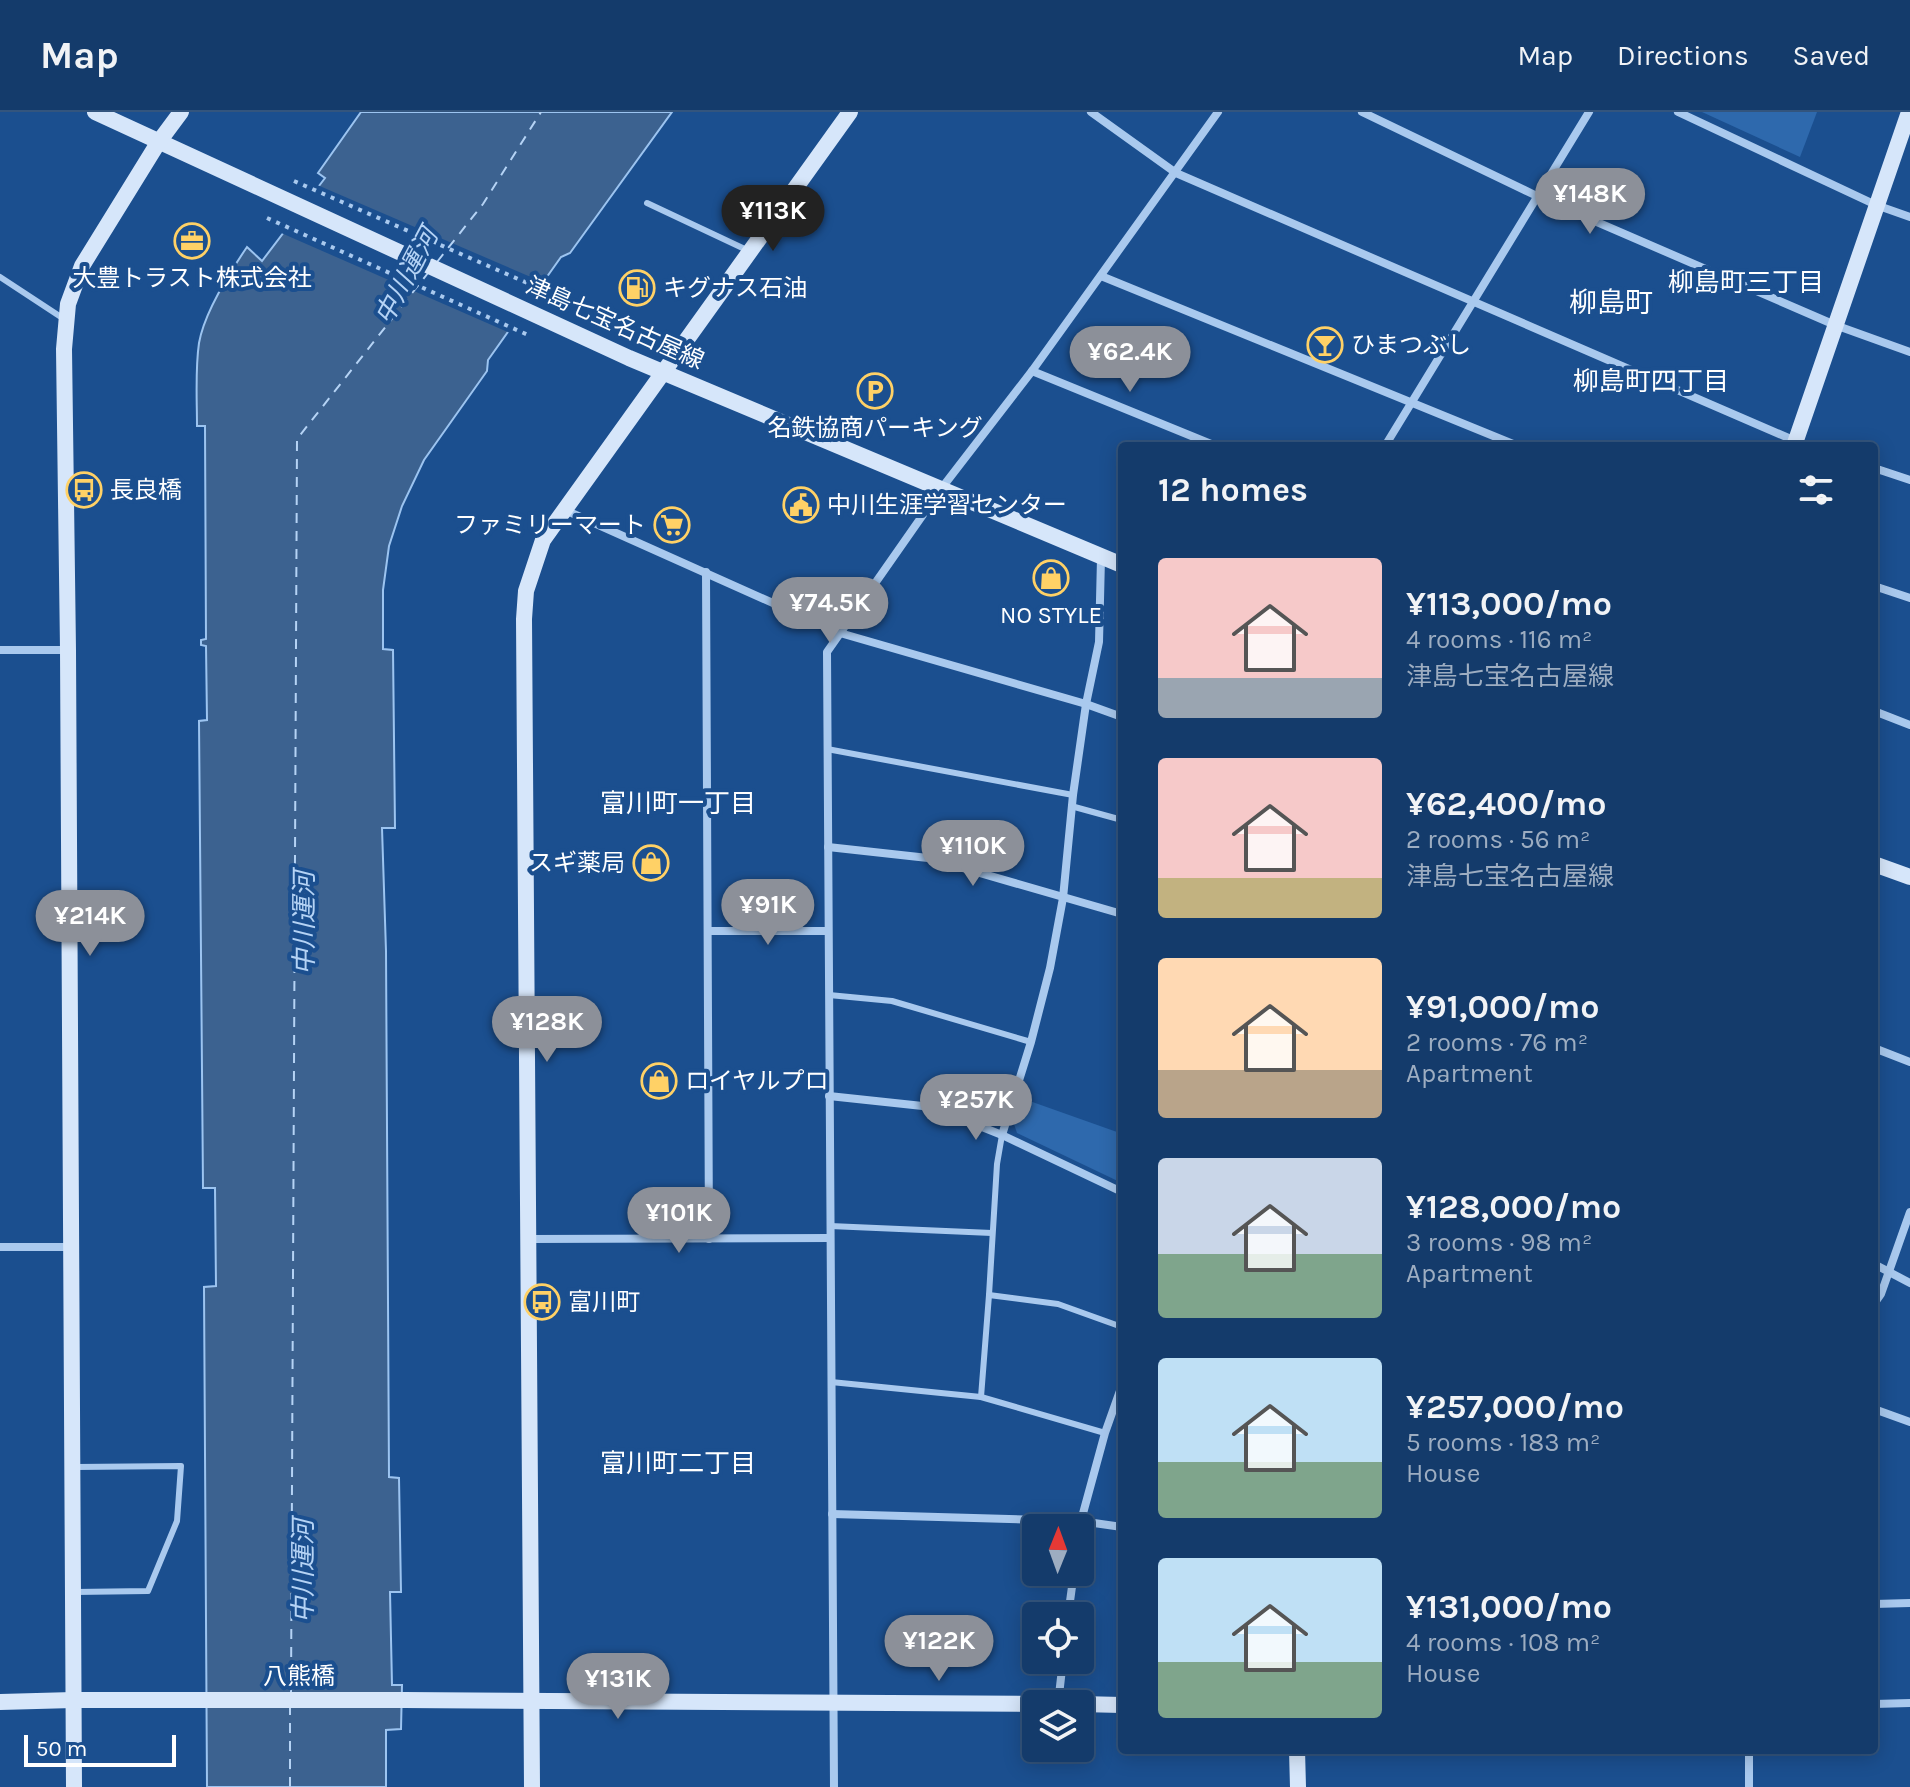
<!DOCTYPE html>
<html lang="en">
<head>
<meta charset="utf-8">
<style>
	:root { --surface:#143b6b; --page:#214673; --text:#f1f3f6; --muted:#9dadc1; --line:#33557e; --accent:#8c9099 }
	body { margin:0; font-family:Karla,"Noto Sans JP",sans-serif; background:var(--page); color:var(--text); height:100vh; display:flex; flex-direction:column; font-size:30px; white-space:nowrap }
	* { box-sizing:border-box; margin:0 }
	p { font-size:26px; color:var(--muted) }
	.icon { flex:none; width:44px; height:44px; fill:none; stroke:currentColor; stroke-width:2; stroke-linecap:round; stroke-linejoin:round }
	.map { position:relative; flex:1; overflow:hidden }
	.drawer { position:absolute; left:1118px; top:330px; width:760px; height:1312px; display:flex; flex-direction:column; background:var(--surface); border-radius:8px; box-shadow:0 4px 20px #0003,0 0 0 2px var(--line) }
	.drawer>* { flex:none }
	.needle { width:52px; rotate:1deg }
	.fabs { position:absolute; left:1022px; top:1402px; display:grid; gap:16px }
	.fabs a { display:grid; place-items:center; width:72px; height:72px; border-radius:8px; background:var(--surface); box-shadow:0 4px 20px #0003,0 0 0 2px var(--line); font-size:40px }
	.scale { position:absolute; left:24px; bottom:20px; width:152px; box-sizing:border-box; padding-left:8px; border:4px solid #fff; border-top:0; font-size:22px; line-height:28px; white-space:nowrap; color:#fff; -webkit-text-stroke:6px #1b4f8f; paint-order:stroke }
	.price { position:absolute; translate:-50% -68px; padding:0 18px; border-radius:28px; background:var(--accent); color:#fff; font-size:26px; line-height:52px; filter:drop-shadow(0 2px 4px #0008) }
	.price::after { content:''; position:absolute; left:50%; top:48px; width:24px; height:18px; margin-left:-12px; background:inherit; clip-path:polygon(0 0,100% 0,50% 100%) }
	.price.current { background:#222; color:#fff }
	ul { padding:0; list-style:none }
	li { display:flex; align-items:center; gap:24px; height:200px; padding:0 40px }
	li span { display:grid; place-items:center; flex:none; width:224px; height:160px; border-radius:8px; color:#555 }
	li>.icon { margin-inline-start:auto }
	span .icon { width:96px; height:96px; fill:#fffc; stroke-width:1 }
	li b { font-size:34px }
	h2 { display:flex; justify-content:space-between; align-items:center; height:96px; padding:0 40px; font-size:34px }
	header { display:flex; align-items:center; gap:48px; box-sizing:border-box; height:112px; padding:0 40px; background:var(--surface); border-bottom:2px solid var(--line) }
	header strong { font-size:38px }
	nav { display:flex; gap:44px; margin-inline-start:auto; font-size:28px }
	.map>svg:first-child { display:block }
</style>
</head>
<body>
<header>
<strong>Map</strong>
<nav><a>Map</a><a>Directions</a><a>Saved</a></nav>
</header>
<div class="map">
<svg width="1910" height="1675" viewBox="0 0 1910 1675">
	<rect width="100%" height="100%" fill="#1b4f8f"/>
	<g fill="#2e69ad">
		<polygon points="1702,0 1817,0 1800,45"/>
		<polygon points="1024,987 1117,1020 1122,1015 1122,1071 1017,1021 1014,1012"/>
	</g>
	<path fill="#3c6290" stroke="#9cc4f0" stroke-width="2" d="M 361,0 L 672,0 L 570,141 L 561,145 L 488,248 L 487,259 L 424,348 L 402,394 L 389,434 L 383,478 L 383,537 L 393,538 L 395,716 L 382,716 L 386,839 L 389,1365 L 399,1366 L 401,1480 L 390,1480 L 392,1573 L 402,1573 L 401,1617 L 386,1618 L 386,1675 L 207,1675 L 204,1175 L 216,1174 L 215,1076 L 203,1076 L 199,609 L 207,608 L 206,534 L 201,533 L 201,528 L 206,527 L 205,314 L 197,314 C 197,287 195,258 199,231 C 204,202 230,160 247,135 L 262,149 L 325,66 L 318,61 Z"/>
	<polygon fill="#1b4f8f" points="315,72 547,172 512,222 279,120"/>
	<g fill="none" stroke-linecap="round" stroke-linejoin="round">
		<g stroke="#b5d3f5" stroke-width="2" stroke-dasharray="10 8" stroke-linecap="butt">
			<polyline points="437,150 483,92 541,0"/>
			<polyline points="291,1581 297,327 428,161"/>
			<polyline points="290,1675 290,1596"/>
		</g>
		<g stroke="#a9c9ee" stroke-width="4" stroke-dasharray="4 6" stroke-linecap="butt">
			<polyline points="294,69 557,184"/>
			<polyline points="267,106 528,223"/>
		</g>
		<g stroke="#a9c9ee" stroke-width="6">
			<polyline points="647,91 749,139"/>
			<polyline points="0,165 64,207"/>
			<polyline points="827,637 1073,683"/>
			<polyline points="1071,694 1122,708"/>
			<polyline points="829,883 892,889 1031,930"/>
			<polyline points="830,1114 992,1121"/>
			<polyline points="989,1183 1058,1192 1122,1215"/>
			<polyline points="831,1270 981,1285 1105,1321"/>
			<polyline points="981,1285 989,1183 997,1052 1002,1023"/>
			<polyline points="75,1480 148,1479 177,1409 181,1354 76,1355"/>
		</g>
		<g stroke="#a9c9ee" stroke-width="8">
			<polyline points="1091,0 1176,61 1807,334"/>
			<polyline points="1362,0 1539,85 1835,213 1910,240"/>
			<polyline points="1678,0 1876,93 1910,105"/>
			<polyline points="1101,164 1518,334"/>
			<polyline points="1032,259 1216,334"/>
			<polyline points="1385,334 1589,0"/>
			<polyline points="1874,356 1910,368"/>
			<polyline points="565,398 840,521 1086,592 1122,605"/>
			<polyline points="706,460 709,1127"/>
			<polyline points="1874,474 1910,486"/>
			<polyline points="0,538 68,538"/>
			<polyline points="1874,599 1910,613"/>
			<polyline points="828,735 928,746 1122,802"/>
			<polyline points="708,819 828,819"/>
			<polyline points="1874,936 1910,950"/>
			<polyline points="829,984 932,995 1002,1023 1122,1080"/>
			<polyline points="1002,1023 1031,930 1050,856 1063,786 1073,683 1086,592 1099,530 1101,446"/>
			<polyline points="529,1127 830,1126"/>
			<polyline points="0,1135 71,1135"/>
			<polyline points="1874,1152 1910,1171"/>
			<polyline points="1874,1192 1881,1182 1910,1100"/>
			<polyline points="1874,1297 1910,1310"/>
			<polyline points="832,1402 1080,1409 1122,1415"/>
			<polyline points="1079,1416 1105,1321 1122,1273"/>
			<polyline points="1874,1492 1910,1491"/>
			<polyline points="1068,1504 1074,1460"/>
			<polyline points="1058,1592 1063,1548"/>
			<polyline points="1874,1592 1910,1591"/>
			<polyline points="834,1675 827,540 941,377 1032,259 1218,0"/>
			<polyline points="1749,1675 1749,1638"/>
		</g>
		<g stroke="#d6e6fa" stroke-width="16">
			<polyline points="95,0 629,246 1122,453"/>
			<polyline points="1794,334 1909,0"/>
			<polyline points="1874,752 1910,765"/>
			<polyline points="0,1590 73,1588 404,1588 1044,1592"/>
			<polyline points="1080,1592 1122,1593"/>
			<polyline points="1297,1638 1298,1675"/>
			<polyline points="74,1675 68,538 64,237 68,192 82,154 158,31 181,0"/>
			<polyline points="532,1675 524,507 526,479 543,428 850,0"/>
		</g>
	</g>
	<defs>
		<symbol id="office-ring" viewBox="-11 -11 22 22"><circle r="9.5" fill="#1b4f8f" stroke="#ffd166" stroke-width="1.5"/><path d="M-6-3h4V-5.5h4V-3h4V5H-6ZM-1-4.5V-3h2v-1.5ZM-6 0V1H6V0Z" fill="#ffd166"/></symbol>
		<symbol id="fuel-ring" viewBox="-11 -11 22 22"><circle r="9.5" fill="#1b4f8f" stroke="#ffd166" stroke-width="1.5"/><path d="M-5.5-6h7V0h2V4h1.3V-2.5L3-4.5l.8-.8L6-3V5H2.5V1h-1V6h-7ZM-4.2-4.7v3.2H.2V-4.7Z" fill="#ffd166"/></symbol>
		<symbol id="bar-ring" viewBox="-11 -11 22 22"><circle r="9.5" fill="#1b4f8f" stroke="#ffd166" stroke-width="1.5"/><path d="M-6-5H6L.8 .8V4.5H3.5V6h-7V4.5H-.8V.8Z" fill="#ffd166"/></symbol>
		<symbol id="parking-ring" viewBox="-11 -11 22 22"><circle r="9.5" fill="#1b4f8f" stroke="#ffd166" stroke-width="1.5"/><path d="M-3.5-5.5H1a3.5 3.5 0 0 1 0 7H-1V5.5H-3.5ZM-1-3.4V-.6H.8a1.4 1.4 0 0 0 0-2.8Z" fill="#ffd166"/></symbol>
		<symbol id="bus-ring" viewBox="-11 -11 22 22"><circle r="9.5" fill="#1b4f8f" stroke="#ffd166" stroke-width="1.5"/><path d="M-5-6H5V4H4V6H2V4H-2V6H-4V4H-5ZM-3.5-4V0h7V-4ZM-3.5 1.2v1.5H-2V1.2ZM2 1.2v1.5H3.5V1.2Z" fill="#ffd166"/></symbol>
		<symbol id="civic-ring" viewBox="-11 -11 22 22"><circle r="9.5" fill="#1b4f8f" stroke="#ffd166" stroke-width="1.5"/><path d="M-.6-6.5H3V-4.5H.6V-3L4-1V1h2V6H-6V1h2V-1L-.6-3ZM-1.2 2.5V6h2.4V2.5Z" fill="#ffd166"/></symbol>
		<symbol id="supermarket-ring" viewBox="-11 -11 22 22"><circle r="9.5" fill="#1b4f8f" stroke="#ffd166" stroke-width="1.5"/><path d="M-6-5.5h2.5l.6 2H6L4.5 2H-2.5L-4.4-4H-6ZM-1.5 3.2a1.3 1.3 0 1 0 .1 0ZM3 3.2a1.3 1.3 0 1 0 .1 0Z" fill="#ffd166"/></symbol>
		<symbol id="shop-ring" viewBox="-11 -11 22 22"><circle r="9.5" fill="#1b4f8f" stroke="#ffd166" stroke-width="1.5"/><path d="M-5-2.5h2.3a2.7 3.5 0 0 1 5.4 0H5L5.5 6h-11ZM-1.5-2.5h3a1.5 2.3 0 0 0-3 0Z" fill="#ffd166"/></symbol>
	</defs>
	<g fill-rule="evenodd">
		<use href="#office-ring" x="172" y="109" width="40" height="40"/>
		<use href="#fuel-ring" x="617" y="156" width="40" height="40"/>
		<use href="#bar-ring" x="1305" y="213" width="40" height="40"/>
		<use href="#parking-ring" x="855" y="259" width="40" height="40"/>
		<use href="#bus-ring" x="64" y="358" width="40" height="40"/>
		<use href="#civic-ring" x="781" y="373" width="40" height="40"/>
		<use href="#supermarket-ring" x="652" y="393" width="40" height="40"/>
		<use href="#shop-ring" x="1031" y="446" width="40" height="40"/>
		<use href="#shop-ring" x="631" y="731" width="40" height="40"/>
		<use href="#shop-ring" x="639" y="949" width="40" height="40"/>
		<use href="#bus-ring" x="522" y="1170" width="40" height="40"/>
	</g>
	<g text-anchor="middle" stroke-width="8" stroke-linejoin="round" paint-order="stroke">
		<g font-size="24" fill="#fff" stroke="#1b4f8f" text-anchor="start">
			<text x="192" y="174" text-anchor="middle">大豊トラスト株式会社</text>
			<text x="663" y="184">キグナス石油</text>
			<text x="1351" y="241">ひまつぶし</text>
			<text x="875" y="324" text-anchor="middle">名鉄協商パーキング</text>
			<text x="110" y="386">長良橋</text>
			<text x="827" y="401">中川生涯学習センター</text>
			<text x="646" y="421" text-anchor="end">ファミリーマート</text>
			<text x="1051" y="511" text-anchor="middle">NO STYLE</text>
			<text x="625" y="759" text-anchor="end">スギ薬局</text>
			<text x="685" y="977">ロイヤルプロ</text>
			<text x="568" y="1198">富川町</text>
		</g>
		<g font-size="24" fill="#fff" stroke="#1b4f8f">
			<text transform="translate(615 211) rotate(24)" y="8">津島七宝名古屋線</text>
			<text x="299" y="1572">八熊橋</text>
		</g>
		<g font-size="26" font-style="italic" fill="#b5d3f5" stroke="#1b4f8f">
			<text transform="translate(406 164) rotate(-62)" y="9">中川運河</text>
			<text transform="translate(304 811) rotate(-90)" y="9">中川運河</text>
			<text transform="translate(303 1459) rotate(-90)" y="9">中川運河</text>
		</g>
		<g font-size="26" fill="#fff" stroke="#1b4f8f">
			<text x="1746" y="179">柳島町三丁目</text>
			<text x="1651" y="278">柳島町四丁目</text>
			<text x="678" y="700">富川町一丁目</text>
			<text x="678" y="1360">富川町二丁目</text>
		</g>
		<g font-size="28" fill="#fff" stroke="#1b4f8f">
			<text x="1611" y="200">柳島町</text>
		</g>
	</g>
</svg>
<div class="fabs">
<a><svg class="needle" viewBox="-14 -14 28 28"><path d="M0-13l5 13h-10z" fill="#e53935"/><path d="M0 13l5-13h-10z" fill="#9dadc1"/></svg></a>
<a><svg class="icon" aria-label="locate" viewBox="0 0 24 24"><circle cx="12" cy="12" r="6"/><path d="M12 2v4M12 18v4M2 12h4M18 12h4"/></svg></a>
<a><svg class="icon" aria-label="layers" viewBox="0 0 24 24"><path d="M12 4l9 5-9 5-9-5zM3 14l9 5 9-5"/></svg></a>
</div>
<div class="scale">50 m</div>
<b class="price" style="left:1590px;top:124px">¥148K</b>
<b class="price current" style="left:773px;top:141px">¥113K</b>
<b class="price" style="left:1130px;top:282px">¥62.4K</b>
<b class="price" style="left:830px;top:533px">¥74.5K</b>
<b class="price" style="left:973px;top:776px">¥110K</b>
<b class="price" style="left:768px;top:835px">¥91K</b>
<b class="price" style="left:90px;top:846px">¥214K</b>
<b class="price" style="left:547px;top:952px">¥128K</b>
<b class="price" style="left:976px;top:1030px">¥257K</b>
<b class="price" style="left:679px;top:1143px">¥101K</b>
<b class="price" style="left:939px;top:1571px">¥122K</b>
<b class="price" style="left:618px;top:1609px">¥131K</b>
<section class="drawer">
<h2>12 homes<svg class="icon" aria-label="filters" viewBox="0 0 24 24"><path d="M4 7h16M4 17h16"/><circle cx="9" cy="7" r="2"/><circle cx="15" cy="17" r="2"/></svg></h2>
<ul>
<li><span style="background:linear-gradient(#f6c9c9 75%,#9aa5b1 0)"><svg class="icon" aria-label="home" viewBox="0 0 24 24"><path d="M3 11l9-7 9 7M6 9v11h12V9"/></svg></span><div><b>¥113,000/mo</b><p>4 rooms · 116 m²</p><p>津島七宝名古屋線</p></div></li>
<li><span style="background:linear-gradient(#f6c9c9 75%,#c2b280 0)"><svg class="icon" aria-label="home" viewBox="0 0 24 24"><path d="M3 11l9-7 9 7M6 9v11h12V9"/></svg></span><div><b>¥62,400/mo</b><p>2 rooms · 56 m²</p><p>津島七宝名古屋線</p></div></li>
<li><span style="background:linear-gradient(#ffd9b3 70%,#b9a48a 0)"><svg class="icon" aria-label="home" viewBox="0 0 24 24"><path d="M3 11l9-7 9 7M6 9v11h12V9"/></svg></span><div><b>¥91,000/mo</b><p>2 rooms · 76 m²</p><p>Apartment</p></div></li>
<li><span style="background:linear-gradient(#c9d6e8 60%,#7fa58c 0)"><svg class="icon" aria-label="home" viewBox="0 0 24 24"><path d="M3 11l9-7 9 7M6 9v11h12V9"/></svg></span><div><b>¥128,000/mo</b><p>3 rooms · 98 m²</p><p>Apartment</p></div></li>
<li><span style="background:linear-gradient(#bfe0f5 65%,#7fa58c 0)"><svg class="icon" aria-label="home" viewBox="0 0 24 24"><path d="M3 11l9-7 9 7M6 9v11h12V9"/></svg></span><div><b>¥257,000/mo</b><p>5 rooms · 183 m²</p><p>House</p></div></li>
<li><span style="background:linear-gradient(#bfe0f5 65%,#7fa58c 0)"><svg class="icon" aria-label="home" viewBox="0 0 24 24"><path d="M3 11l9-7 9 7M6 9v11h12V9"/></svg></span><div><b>¥131,000/mo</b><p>4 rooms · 108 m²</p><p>House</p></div></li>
</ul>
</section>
</div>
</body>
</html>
